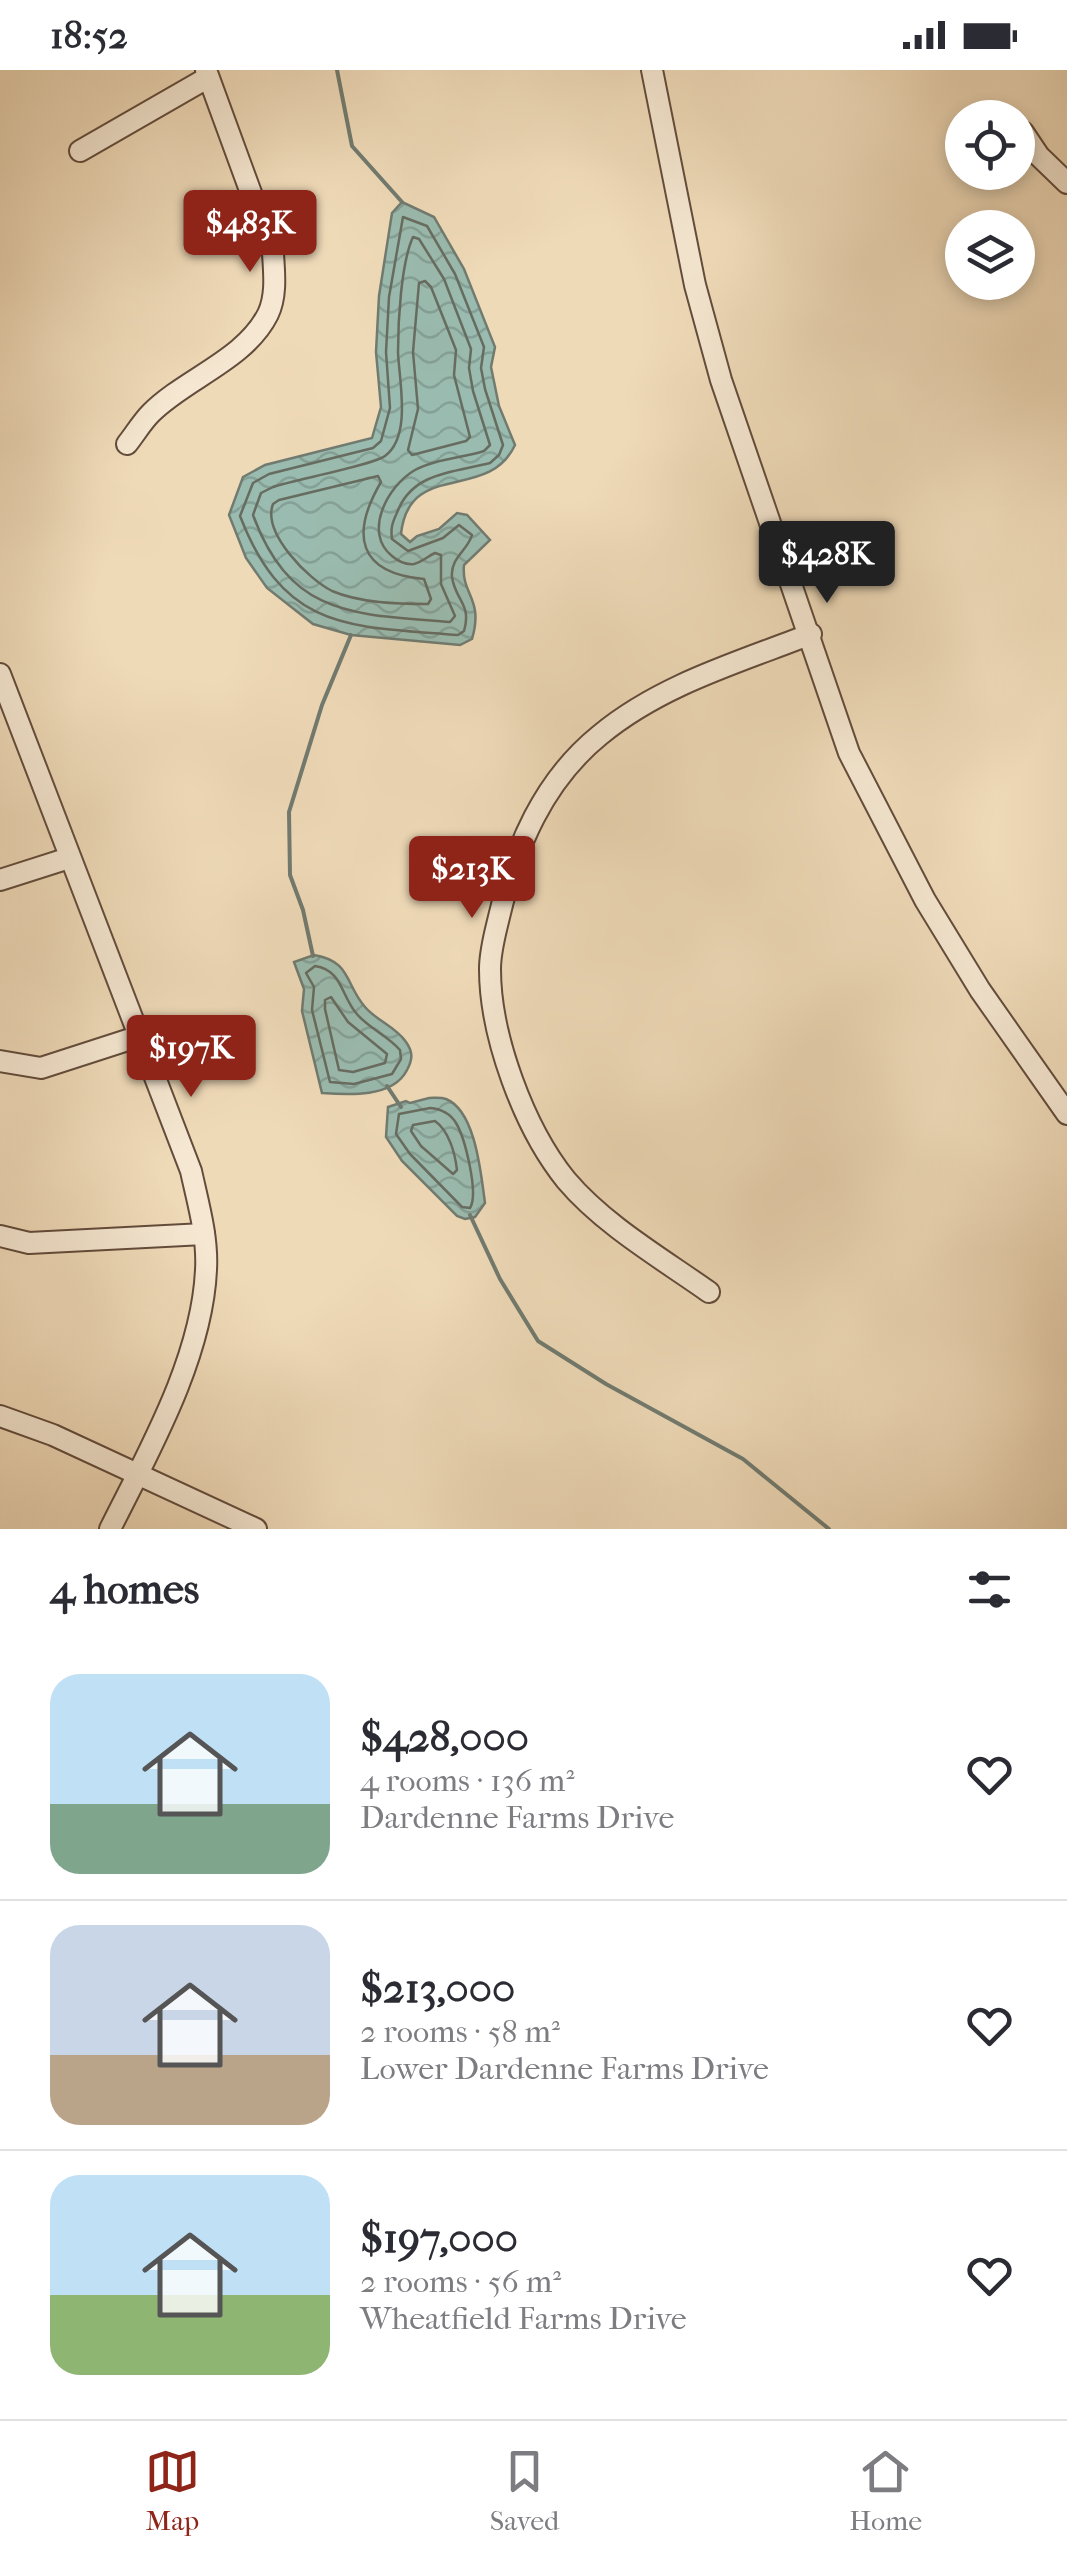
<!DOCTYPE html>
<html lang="en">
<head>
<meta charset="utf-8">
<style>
	:root { --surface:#fff; --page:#f7f7f7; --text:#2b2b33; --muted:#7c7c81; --line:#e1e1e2; --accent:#8f2418 }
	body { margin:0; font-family:"IM FELL French Canon",serif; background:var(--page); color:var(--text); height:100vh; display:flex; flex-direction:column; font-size:38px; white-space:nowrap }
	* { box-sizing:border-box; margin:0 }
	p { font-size:32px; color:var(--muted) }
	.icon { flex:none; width:55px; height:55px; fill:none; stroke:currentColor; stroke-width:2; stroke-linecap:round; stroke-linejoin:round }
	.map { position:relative; height:1459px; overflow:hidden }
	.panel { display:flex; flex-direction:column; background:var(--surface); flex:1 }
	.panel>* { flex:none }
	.tools { position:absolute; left:945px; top:30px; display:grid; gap:20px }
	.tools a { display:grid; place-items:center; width:90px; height:90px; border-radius:50%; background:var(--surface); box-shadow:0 5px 15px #0003; font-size:50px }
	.price { position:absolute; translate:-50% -85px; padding:0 22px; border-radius:10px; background:var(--accent); color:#fff; font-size:32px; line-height:65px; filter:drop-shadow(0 2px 5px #0008) }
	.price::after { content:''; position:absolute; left:50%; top:60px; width:30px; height:22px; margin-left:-15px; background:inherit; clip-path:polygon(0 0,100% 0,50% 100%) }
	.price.active { background:#222; color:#fff }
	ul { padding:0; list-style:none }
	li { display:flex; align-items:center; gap:30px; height:250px; padding:0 50px }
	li+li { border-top:2px solid var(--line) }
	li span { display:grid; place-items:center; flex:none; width:280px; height:200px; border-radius:30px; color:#555 }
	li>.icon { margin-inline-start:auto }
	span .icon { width:120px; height:120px; fill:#fffc; stroke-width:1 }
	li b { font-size:42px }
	h2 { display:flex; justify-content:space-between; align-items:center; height:120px; padding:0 50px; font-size:42px }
	.status { display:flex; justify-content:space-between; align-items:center; height:70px; padding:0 50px; background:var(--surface); direction:ltr }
	.status svg { height:28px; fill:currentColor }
	.tabs { display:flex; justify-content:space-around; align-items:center; height:140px; border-top:2px solid var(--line); background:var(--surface); font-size:28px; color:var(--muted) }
	.tabs a { display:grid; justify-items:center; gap:5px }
	.tabs .active { color:var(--accent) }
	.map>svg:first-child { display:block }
</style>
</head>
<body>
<div class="status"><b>18:52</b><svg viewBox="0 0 49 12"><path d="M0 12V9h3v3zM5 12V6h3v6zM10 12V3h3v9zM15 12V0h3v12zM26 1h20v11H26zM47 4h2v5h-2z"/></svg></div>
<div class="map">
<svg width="1067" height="1459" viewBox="0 0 1067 1459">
	<defs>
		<pattern id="water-waves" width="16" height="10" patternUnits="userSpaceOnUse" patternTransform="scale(2.5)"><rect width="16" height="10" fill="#9abbaf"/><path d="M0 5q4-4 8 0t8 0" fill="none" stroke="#85a096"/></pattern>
	</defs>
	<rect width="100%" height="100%" fill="#efdab8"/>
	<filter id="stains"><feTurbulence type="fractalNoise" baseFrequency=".002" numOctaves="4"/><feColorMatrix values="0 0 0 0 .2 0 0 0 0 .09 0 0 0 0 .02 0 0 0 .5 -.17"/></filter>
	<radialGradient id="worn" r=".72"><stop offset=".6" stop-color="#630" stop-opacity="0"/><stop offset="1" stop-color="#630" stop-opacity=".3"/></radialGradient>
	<g fill="url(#water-waves)" stroke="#717b70" stroke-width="2.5">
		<path d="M 402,132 L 434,147 L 464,199 L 495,277 L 491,297 L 499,336 L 515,375 C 488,433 409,389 401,464 L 410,472 L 417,466 L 439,459 L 457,443 L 467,445 L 490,470 L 464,495 C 461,525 484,528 472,569 L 460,575 L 351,565 L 313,554 L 267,518 L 246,488 L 229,445 L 243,407 L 265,395 L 372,368 L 381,337 L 376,282 L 379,226 L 392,143 Z"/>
		<path d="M 314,885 C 351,891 345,914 365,937 C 377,951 396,957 406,972 C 413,982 413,989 407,1000 C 393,1028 348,1025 322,1023 L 302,941 L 304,919 L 294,892 Z"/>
		<path d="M 429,1028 C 435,1028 440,1027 446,1029 C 476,1041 481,1105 485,1133 L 475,1147 L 465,1149 L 457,1146 L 402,1091 L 386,1067 L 388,1037 L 406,1031 L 410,1033 Z"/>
	</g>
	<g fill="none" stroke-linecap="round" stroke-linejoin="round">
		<g stroke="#676c60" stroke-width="2.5">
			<path d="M 403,147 L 427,156 L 455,204 L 484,277 L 481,298 L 485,319 L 503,375 L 499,385 L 490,393 C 456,402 415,402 399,438 C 394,450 390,455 392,469 L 408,481 L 443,468 L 459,455 L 472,465 C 468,480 450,488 452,507 C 455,530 472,534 464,561 L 458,565 C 349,556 285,562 240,446 L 253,413 L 269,404 L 373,378 L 381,371 L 390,338 L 386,282 L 389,227 Z"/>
			<path d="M 413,167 L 419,169 L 444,209 L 471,279 L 469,298 L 473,321 L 490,375 L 484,381 C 462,388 435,389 415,400 C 387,416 363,463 392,486 C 399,492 405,495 414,494 C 422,492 428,486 435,483 L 441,485 L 441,514 L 455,546 L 450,552 C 355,544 291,548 253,445 L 261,423 L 273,417 C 294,410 373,395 385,386 C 412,366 399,310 398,282 C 398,252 401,193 413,167 Z"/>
			<polygon points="425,211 431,217 456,280 454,305 470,367 466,371 412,385 408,380 418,339 413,282 419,213"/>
			<path d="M 378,406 L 381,412 C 350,465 358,503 424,509 L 431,529 L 428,534 C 398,534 360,533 332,521 C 308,509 262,463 273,434 L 279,430 Z"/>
			<path d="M 315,896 C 342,900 341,925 356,943 C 368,958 387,965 400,980 L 401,989 L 392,1004 L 354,1014 L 330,1012 L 312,940 L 314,917 L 306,903 Z"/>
			<polygon points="331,927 348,952 387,984 385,993 353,1002 339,1000 325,939 325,930"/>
			<path d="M 430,1038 C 441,1039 450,1043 456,1053 C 465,1068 479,1124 470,1138 L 462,1137 L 410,1084 L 396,1064 L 399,1044 Z"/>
			<path d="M 435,1051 C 449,1061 455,1083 457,1100 L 453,1104 L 421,1076 L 411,1061 L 413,1055 Z"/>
		</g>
		<g stroke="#717b70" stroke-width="4">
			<polyline points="337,0 352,76 402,132"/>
			<polyline points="313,886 303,840 290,805 289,742 322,635 351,565"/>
			<polyline points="387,1016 401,1037"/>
			<polyline points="470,1145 500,1209 538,1271 606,1314 743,1389 829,1459"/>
		</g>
		<defs>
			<g id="minor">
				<polyline points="652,0 695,215 721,310 849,683 925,830 980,920 1067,1044"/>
				<polyline points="1023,62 1039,86 1067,113"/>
				<polyline points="80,81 207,8"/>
				<path d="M 127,374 C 135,364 142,352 151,343 C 186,308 245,290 268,244 C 277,225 274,202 273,183 L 206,0"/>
				<path d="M 0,604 L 191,1101 C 198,1133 208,1167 206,1200 C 202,1288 149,1381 110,1459"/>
				<polyline points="0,810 69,788"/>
				<polyline points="0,991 41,998 140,966"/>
				<polyline points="0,1166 29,1173 204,1164"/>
				<path d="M 709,1222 C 661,1188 604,1155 566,1110 C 524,1058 490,966 490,899 C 490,881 495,864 499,847 C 515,778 543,711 600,665 C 660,615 739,592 811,564"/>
				<polyline points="0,1346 53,1365 256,1459"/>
			</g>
		</defs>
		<use href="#minor" stroke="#634c3c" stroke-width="24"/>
		<use href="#minor" stroke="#f5e7d1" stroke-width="20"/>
	</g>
	<rect width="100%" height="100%" filter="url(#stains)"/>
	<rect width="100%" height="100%" fill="url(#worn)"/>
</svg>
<div class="tools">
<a><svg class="icon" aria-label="locate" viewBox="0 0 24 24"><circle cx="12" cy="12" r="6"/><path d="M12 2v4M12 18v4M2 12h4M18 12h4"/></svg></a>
<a><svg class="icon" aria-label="layers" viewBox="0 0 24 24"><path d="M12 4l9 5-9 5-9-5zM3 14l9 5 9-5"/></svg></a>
</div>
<b class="price" style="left:250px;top:205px">$483K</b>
<b class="price active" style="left:827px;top:536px">$428K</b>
<b class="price" style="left:472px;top:851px">$213K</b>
<b class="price" style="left:191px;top:1030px">$197K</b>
</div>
<section class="panel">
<h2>4 homes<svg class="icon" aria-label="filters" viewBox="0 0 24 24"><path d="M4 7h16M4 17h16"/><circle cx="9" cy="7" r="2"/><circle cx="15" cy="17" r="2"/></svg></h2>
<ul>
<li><span style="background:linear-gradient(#bfe0f5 65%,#7fa58c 0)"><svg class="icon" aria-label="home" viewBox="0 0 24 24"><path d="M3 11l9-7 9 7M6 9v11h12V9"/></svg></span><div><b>$428,000</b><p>4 rooms · 136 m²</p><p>Dardenne Farms Drive</p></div><svg class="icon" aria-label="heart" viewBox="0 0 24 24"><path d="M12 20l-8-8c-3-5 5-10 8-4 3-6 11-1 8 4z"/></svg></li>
<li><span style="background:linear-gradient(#c9d6e8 65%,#b9a48a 0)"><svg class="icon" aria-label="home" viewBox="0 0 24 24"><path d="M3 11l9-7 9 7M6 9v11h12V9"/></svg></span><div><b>$213,000</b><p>2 rooms · 58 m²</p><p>Lower Dardenne Farms Drive</p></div><svg class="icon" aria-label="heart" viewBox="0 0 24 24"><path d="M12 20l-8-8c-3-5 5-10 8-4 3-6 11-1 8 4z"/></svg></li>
<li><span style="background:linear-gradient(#bfe0f5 60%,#8fb573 0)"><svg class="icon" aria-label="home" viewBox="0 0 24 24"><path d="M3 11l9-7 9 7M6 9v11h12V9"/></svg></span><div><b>$197,000</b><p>2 rooms · 56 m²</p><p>Wheatfield Farms Drive</p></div><svg class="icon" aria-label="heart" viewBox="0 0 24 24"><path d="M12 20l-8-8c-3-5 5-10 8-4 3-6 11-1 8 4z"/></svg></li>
</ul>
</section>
<nav class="tabs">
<a class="active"><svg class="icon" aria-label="map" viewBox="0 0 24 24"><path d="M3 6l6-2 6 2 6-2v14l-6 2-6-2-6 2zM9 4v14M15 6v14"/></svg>Map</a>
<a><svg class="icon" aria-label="saved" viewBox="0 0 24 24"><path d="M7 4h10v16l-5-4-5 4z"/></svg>Saved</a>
<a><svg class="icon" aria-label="home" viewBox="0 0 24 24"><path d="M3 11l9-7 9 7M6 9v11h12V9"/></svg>Home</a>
</nav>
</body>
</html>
